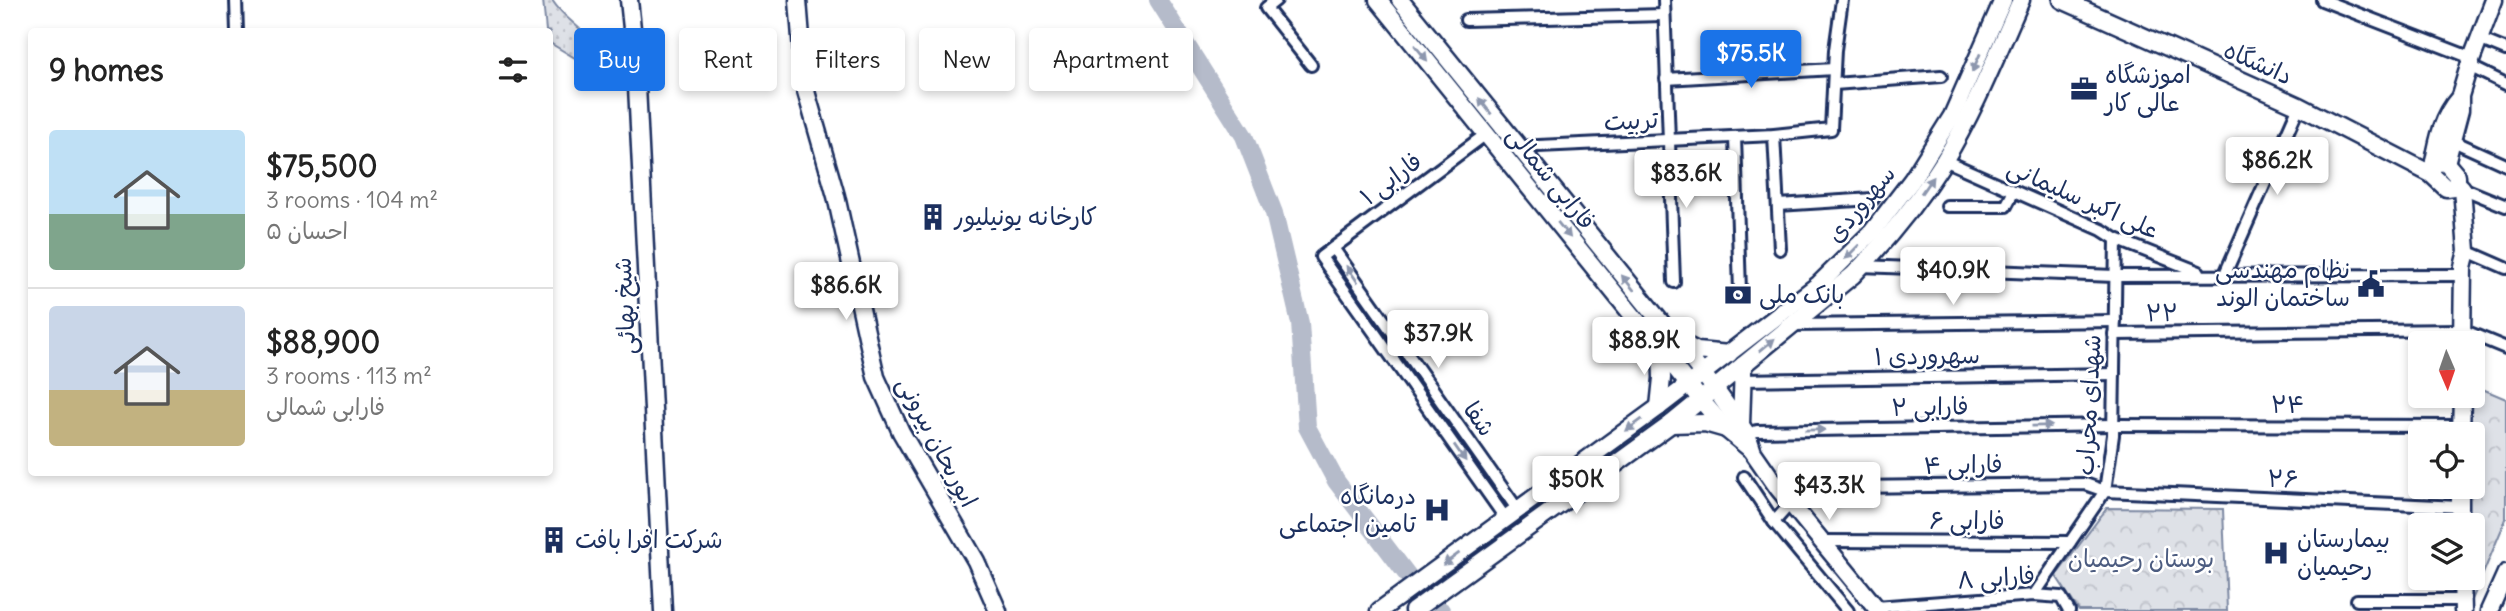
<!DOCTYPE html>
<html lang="en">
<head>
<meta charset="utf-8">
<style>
	:root { --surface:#fff; --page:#f2f2f2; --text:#222; --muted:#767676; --line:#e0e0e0; --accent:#1a73e8 }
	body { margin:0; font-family:Delius,"Playpen Sans Arabic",sans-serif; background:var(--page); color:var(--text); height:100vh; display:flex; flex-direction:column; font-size:26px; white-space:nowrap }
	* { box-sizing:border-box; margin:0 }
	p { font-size:23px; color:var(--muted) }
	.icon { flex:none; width:38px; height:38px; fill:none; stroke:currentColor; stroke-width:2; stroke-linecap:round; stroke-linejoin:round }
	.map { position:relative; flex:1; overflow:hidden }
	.sheet { position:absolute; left:28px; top:28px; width:525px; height:448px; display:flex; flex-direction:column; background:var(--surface); border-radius:7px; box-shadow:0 4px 10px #0003 }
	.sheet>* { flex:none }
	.hud { position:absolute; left:574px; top:28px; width:665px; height:63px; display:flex; gap:14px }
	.needle { width:46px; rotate:178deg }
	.tools { position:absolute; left:2408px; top:331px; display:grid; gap:14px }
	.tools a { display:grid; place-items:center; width:77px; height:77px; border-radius:7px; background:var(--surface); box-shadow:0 4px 10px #0003; font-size:35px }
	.price { position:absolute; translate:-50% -60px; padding:0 16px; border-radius:7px; background:#fff; color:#222; font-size:23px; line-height:46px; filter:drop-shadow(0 2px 4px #0008) }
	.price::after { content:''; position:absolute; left:50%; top:42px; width:21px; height:16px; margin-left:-10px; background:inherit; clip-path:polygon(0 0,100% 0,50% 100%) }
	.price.current { background:var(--accent); color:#fff }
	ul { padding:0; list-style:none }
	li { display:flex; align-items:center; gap:21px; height:175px; padding:0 21px }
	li+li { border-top:2px solid var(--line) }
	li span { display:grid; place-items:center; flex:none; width:196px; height:140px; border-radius:7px; color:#555 }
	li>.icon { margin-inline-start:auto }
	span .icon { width:84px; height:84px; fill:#fffc; stroke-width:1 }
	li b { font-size:30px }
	h2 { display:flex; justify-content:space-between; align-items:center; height:84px; padding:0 21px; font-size:30px }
	.chip { padding:0 24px; border-radius:7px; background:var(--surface); box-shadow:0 4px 10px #0003; font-size:24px; line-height:63px }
	.chip.current { background:var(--accent); color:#fff }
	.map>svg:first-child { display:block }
</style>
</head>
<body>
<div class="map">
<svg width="2506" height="611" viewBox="0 0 2506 611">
	<defs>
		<pattern id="grass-dots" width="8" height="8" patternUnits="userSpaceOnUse" patternTransform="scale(1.75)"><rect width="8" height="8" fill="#dee1e7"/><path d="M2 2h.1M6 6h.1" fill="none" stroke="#bec1c9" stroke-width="1.8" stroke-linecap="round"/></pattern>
		<pattern id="forest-crowns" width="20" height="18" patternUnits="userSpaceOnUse" patternTransform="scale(1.75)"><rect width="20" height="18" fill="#dee1e7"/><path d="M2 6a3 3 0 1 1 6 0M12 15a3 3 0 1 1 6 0" fill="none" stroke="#bec1c9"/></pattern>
	</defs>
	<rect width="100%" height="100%" fill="#fff"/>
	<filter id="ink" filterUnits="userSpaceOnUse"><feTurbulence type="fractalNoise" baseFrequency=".0143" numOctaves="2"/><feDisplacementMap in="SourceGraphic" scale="14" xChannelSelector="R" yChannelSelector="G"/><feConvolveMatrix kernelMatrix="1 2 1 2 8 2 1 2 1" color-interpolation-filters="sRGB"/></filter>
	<g filter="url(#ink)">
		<path fill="url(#grass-dots)" stroke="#7c88a2" stroke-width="2" d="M 543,0 L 552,0 C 571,30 598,28 595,70 L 550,43 L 550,32 L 546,31 Z"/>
		<g fill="url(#forest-crowns)" stroke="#7c88a2" stroke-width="2">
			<polygon points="2473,385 2506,399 2506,519 2469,607 2468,578 2473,578 2473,525 2467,525 2467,487 2473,486 2473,434 2466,434 2465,396 2473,396"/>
			<polygon points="2107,508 2223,509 2227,611 2079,611 2056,576"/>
		</g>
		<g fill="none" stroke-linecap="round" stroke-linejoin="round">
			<g stroke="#b5bbca" stroke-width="18">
				<polyline points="1158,0 1244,136 1274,213 1300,323 1307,427 1336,481 1409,577"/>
				<polyline points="1441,610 1441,611"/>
			</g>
			<defs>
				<g id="street">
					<polyline points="236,0 237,32"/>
					<polyline points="1276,0 1266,8 1311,65"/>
					<polyline points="1664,0 1674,282"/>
					<polyline points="2322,0 2472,58"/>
					<polyline points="1466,20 1664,15"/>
					<polyline points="2479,39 2506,50"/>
					<polyline points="2469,66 2506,84"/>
					<polyline points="1666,79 1834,69"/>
					<polyline points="1834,84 1941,76"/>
					<polyline points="1486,134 1321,257 1506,519"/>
					<polyline points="1774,135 1780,249"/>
					<polyline points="1735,137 1740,291"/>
					<polyline points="2451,140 2506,165"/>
					<polyline points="1517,147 1774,135 1831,129 1835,50 1842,0"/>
					<polyline points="1944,160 2102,230 2116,239 2199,272"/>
					<polyline points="2462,188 2506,206"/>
					<polyline points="1778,205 1873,199"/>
					<polyline points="1947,206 2006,206 2014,191"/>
					<polyline points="1333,248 1518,510"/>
					<polyline points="2467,251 2506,268"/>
					<polyline points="1861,266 2115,276 2462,275"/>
					<polyline points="2225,274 2299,106"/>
					<polyline points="1792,325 2115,321"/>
					<polyline points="2114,334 2462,330 2506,348"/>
					<polyline points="1741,380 2114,374"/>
					<polyline points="1747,434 1757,431 2113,425 2462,426"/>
					<polyline points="1744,477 1774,522 1790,504"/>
					<polyline points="1778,488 2085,484 2105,491 2460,507"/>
					<polyline points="1774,522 1848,611"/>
					<polyline points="1822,541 2070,542"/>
					<polyline points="2034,595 2105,491 2113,435 2116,239"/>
					<polyline points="2357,600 2462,600"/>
					<polyline points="1876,607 2034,595 2061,597 2069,611"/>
				</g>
				<g id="secondary">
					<polyline points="629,0 636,66 663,611"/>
					<polyline points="798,0 805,88 836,196 876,377 901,432 976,561 998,611"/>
					<polyline points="1378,0 1701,400 1726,429 1749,448"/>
					<polyline points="1400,0 1715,389 1747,434 1753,452 1778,488 1879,611"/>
					<polyline points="2062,0 2299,106 2431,174 2446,188 2453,187 2457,183 2457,176 2446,163 2434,162 2431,174"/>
					<path d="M 2434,162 C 2438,139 2443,116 2459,98"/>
					<polyline points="2446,163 2460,110 2460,96 2469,66 2494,0"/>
					<polyline points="2457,183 2462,188 2467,251 2463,267 2462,343"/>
					<polyline points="1681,343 1697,351 1729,354"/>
					<polyline points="1659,407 1662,378 1661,349"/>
					<polyline points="1671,424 1705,423 1726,429"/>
					<polyline points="1741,425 1743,365"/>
					<polyline points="2461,434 2462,396"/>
					<polyline points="2460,486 2460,525"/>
					<polyline points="2462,578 2463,611"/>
					<polyline points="1379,611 1659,407 1819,284 1872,232 1912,180 1952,116 2003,0"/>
					<path d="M 1413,611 L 1671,424 L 1853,275 C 1887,240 1918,202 1944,161 C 1975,110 1997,54 2021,0"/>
					<polyline points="2489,611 2506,573"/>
				</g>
			</defs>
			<use href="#street" stroke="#1b2f5e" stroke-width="16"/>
			<use href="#secondary" stroke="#1b2f5e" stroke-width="21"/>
			<use href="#street" stroke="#fff" stroke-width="10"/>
			<use href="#secondary" stroke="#fff" stroke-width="16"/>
		</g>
		<defs><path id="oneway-solid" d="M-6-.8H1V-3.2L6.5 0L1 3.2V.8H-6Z" transform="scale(1.75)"/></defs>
		<g fill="#8d97ae">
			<use href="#oneway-solid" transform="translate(1421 53) rotate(51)"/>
			<use href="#oneway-solid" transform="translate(1976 63) rotate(114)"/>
			<use href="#oneway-solid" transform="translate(1485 106) rotate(-128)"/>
			<use href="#oneway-solid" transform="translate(1927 185) rotate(-55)"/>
			<use href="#oneway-solid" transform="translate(1564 230) rotate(51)"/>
			<use href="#oneway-solid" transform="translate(1852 252) rotate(135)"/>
			<use href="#oneway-solid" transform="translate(1352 274) rotate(-125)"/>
			<use href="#oneway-solid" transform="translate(1628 283) rotate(-129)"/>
			<use href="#oneway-solid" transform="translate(1767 345) rotate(-40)"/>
			<use href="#oneway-solid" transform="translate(1634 425) rotate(144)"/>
			<use href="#oneway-solid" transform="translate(2042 426) rotate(-1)"/>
			<use href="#oneway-solid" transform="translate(1815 430) rotate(-1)"/>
			<use href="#oneway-solid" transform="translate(1460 453) rotate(55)"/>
			<use href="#oneway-solid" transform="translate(1451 559) rotate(144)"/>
		</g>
	</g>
	<defs>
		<symbol id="office-bare" viewBox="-9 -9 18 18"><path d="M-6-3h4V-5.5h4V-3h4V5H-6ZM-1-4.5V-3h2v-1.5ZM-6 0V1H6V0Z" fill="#1b2f5e" stroke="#fff" stroke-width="2.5" paint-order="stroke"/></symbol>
		<symbol id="building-bare" viewBox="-9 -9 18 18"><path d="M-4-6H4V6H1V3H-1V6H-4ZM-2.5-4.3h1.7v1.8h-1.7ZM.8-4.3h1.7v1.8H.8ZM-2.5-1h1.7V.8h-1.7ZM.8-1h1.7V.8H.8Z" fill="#1b2f5e" stroke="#fff" stroke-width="2.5" paint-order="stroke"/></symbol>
		<symbol id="civic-bare" viewBox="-9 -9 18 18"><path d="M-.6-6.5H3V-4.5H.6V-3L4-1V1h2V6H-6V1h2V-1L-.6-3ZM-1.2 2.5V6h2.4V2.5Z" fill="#1b2f5e" stroke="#fff" stroke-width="2.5" paint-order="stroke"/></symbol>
		<symbol id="bank-bare" viewBox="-9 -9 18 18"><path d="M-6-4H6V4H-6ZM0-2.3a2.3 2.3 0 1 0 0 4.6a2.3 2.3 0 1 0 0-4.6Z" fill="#1b2f5e" stroke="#fff" stroke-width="2.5" paint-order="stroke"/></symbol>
		<symbol id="hospital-bare" viewBox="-9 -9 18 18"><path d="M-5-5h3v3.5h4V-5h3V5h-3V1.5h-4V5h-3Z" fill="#1b2f5e" stroke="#fff" stroke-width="2.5" paint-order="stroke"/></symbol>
	</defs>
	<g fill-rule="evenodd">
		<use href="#office-bare" x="2065" y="70" width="38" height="38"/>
		<use href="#building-bare" x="914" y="198" width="38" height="38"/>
		<use href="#civic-bare" x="2352" y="265" width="38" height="38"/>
		<use href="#bank-bare" x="1719" y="276" width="38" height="38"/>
		<use href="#hospital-bare" x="1418" y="491" width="38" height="38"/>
		<use href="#building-bare" x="535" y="521" width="38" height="38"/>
		<use href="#hospital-bare" x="2257" y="534" width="38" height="38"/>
	</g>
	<g text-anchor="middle" stroke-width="5" stroke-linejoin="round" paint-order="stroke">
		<g font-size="24" fill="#1b2f5e" stroke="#fff">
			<text transform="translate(2258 63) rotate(24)" y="8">دانشگاه</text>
			<text transform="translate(1631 121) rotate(-3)" y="8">تربیت</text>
			<text transform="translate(1551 178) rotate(51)" y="8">فارابی شمالی</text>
			<text transform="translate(1391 179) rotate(-37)" y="8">فارابی ۱</text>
			<text transform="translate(2083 199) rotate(24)" y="8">علی اکبر سلیمانی</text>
			<text transform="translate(1861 204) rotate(-50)" y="8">سهروردی</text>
			<text transform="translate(625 306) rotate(-93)" y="8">شیخ بهائی</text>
			<text transform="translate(2162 313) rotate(-1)" y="8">۲۲</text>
			<text transform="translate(1927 356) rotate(-1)" y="8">سهروردی ۱</text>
			<text transform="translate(2089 405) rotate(-87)" y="8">شهدای محراب</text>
			<text x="2288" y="413">۲۴</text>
			<text transform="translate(1930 407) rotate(-1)" y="8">فارابی ۲</text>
			<text transform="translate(1479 419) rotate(55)" y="8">شفا</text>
			<text transform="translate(937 442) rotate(62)" y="8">ابوریحان بیرونی</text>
			<text transform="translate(1963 465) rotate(-1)" y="8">فارابی ۴</text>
			<text transform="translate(2283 479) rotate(2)" y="8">۲۶</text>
			<text x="1967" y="529">فارابی ۶</text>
			<text transform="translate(1996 578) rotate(-4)" y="8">فارابی ۸</text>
		</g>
		<g font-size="24" fill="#1b2f5e" stroke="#fff" text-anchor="start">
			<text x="2105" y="83">اموزشگاه<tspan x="2105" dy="28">عالی کار</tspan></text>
			<text x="954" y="225">کارخانه یونیلیور</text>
			<text x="2350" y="278" text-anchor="end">نظام مهندسی<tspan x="2350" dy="28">ساختمان الوند</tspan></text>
			<text x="1759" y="303">بانک ملی</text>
			<text x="1416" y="504" text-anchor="end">درمانگاه<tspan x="1416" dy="28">تامین اجتماعی</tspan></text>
			<text x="2297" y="547">بیمارستان<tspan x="2297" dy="28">رحیمیان</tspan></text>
			<text x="575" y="548">شرکت افرا بافت</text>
		</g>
		<g font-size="24" fill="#4c5c80" stroke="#fff">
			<text x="2141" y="567">بوستان رحیمیان</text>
		</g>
	</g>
</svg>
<div class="tools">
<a><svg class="needle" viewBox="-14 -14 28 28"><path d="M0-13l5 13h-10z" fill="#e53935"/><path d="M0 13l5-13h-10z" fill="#767676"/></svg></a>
<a><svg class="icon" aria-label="locate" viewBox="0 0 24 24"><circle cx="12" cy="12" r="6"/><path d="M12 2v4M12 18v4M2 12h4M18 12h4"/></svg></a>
<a><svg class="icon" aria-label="layers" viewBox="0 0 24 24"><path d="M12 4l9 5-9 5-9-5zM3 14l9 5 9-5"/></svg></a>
</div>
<b class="price current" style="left:1751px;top:90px">$75.5K</b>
<b class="price" style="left:2277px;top:197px">$86.2K</b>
<b class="price" style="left:1686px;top:210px">$83.6K</b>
<b class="price" style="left:1953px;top:307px">$40.9K</b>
<b class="price" style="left:846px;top:322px">$86.6K</b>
<b class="price" style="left:1438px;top:370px">$37.9K</b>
<b class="price" style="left:1644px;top:377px">$88.9K</b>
<b class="price" style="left:1576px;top:516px">$50K</b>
<b class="price" style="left:1829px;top:522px">$43.3K</b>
<div class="hud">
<a class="chip current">Buy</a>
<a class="chip">Rent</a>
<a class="chip">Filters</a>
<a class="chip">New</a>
<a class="chip">Apartment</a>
</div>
<section class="sheet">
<h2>9 homes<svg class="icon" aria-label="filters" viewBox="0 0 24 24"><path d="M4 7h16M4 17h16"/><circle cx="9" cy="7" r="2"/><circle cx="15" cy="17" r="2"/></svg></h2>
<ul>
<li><span style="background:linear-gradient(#bfe0f5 60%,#7fa58c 0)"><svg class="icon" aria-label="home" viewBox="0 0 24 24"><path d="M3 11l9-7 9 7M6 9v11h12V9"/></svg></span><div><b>$75,500</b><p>3 rooms · 104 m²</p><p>احسان ۵</p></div></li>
<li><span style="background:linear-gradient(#c9d6e8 60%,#c2b280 0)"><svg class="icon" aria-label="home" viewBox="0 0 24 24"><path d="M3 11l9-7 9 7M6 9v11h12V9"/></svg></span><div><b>$88,900</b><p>3 rooms · 113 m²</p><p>فارابی شمالی</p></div></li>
</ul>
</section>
</div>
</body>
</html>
